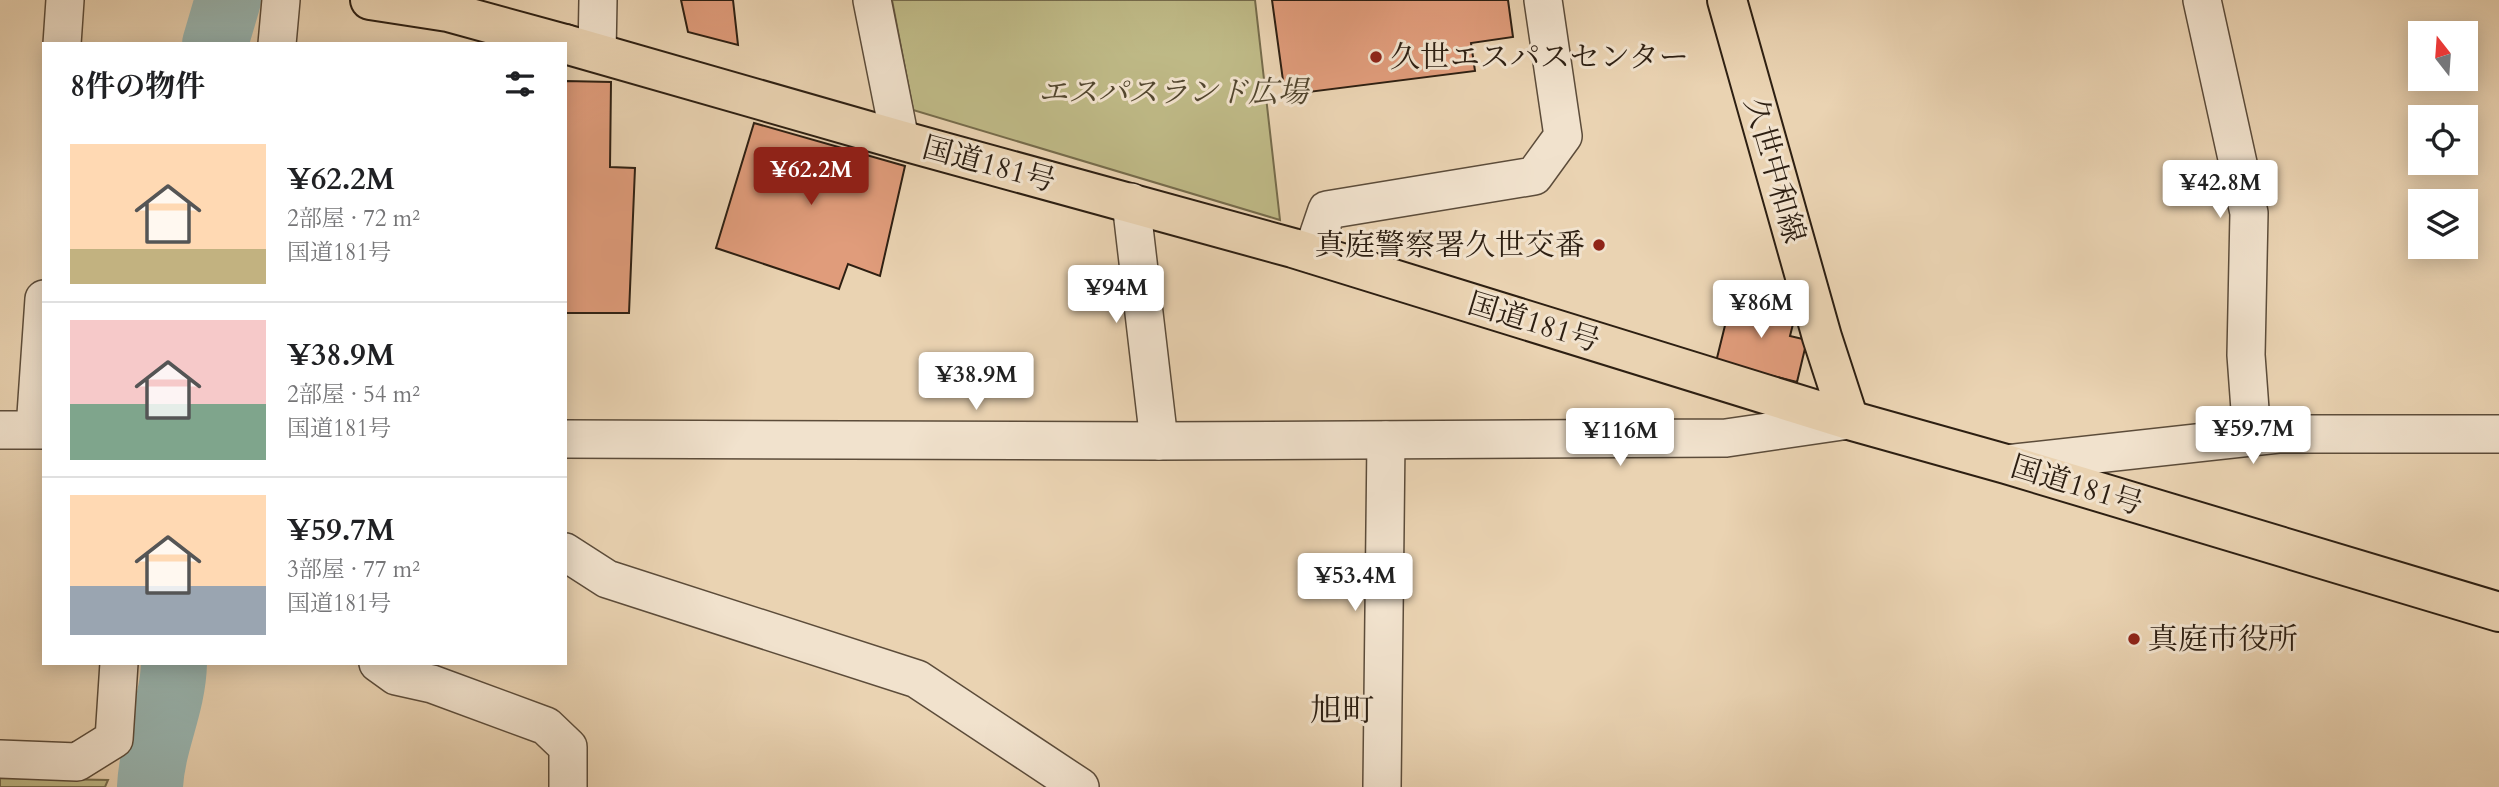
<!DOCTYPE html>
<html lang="ja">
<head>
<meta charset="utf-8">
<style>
	:root { --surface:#fff; --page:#f6f6f6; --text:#202124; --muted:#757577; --line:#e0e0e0; --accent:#8f2418 }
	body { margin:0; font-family:Cardo,"Noto Serif JP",serif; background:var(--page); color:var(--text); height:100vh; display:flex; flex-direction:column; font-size:26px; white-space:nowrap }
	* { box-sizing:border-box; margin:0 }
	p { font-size:23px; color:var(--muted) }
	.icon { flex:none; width:38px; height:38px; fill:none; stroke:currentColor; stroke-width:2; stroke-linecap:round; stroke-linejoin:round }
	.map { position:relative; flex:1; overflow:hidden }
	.details { position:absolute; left:42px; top:42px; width:525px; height:623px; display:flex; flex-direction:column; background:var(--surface); border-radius:0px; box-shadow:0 4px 18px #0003 }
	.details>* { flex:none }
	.needle { width:46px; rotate:343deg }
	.controls { position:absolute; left:2408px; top:21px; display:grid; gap:14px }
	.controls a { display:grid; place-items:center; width:70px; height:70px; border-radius:0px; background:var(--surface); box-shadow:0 4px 18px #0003; font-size:35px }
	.price { position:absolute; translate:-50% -60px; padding:0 16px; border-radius:7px; background:#fff; color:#222; font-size:23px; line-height:46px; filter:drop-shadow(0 2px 4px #0008) }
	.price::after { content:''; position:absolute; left:50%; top:42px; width:21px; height:16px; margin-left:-10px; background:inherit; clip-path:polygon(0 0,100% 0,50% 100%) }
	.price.selected { background:var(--accent); color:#fff }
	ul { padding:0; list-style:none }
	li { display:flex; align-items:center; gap:21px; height:175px; padding:0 28px }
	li+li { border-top:2px solid var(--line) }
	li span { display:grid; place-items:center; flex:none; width:196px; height:140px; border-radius:0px; color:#555 }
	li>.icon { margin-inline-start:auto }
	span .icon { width:84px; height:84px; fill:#fffc; stroke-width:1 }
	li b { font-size:30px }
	h2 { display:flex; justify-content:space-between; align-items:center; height:84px; padding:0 28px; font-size:30px }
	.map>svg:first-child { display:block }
</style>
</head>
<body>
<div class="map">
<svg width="2499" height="787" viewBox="0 0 2499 787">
	<rect width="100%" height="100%" fill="#ead3b2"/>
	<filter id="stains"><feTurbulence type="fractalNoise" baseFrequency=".00286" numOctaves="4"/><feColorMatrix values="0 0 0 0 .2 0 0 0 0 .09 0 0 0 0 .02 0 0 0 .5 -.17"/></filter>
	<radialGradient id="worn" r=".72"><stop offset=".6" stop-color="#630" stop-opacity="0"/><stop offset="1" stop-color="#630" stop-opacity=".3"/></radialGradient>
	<g fill="#bfba87" stroke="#766c4c" stroke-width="2">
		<polygon points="892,0 1255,0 1280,220 913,110"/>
		<polygon points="0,778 108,780 105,787 0,787"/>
	</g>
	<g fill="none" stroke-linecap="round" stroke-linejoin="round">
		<g stroke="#99b7b3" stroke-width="66">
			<polyline points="215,44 228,0"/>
			<path d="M 150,787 C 152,743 173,707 174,663"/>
		</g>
	</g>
	<g fill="#e09c7b" stroke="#2d1f12" stroke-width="2">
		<polygon points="681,0 733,0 738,45 688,32"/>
		<polygon points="1272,0 1508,0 1513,37 1471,43 1475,71 1285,95"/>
		<polygon points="565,81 611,82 610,167 635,168 629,313 565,313"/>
		<polygon points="754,123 905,166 880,276 848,264 839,289 716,248"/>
		<polygon points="1732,297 1796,312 1790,336 1807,340 1797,382 1716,362"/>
	</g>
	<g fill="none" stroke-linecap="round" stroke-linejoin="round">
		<defs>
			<g id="minor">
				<polyline points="872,0 900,140"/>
				<polyline points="2202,0 2249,213 2246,355 2252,437"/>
				<polyline points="62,44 65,0"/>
				<polyline points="277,44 281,0"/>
				<polyline points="597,53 598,0"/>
				<polyline points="1131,202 1159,441"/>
				<polyline points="1312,254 1327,210 1534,176 1563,136 1543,0"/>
				<polyline points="35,429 44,299"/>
				<polyline points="0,430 44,430"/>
				<polyline points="565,439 1159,441 1726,438 1849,420"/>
				<polyline points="2006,464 2278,434 2499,434"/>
				<polyline points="565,552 607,579 917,679 1080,787"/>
				<polyline points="378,663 396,676 432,684 546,726 568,747 568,787"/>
				<polyline points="0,759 77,762 114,739 119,663"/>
				<polyline points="1382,787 1386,440"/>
			</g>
			<polyline id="major" points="1727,0 1822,337 1849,420"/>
			<g id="highway">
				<polyline points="370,0 448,12 565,44"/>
				<polyline points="565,44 900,140 1293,248 1849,420 2006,464 2499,612"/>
			</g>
		</defs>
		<use href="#minor" stroke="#5c4c3a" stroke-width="40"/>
		<use href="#major" stroke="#2d1f12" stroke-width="42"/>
		<use href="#highway" stroke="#2d1f12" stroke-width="42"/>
		<use href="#minor" stroke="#f1e2cd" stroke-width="37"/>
		<use href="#major" stroke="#ead3b2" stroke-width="38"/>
		<use href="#highway" stroke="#ead3b2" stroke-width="38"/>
	</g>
	<g fill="#8f2418" stroke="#f1e2cd" stroke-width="2.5">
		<circle cx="1376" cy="57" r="7"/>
		<circle cx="1599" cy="245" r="7"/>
		<circle cx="2134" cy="639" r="7"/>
	</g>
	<g text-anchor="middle" stroke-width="6" stroke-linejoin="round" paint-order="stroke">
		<g font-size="30" fill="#2d1f12" stroke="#f1e2cd" text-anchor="start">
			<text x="1390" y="67">久世エスパスセンター</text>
			<text x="1585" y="255" text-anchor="end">真庭警察署久世交番</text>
			<text x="2148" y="649">真庭市役所</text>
		</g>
		<g font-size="30" font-style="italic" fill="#52462f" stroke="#f1e2cd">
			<text x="1173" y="102">エスパスランド広場</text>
		</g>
		<g font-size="30" fill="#2d1f12" stroke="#f1e2cd">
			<text transform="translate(989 164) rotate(15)" y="10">国道181号</text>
			<text transform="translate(1775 170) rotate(74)" y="10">久世中和線</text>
			<text transform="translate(1534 322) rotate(17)" y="10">国道181号</text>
			<text transform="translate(2077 485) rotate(17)" y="10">国道181号</text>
		</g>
		<g font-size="32" fill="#2d1f12" stroke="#f1e2cd">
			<text x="1342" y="721">旭町</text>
		</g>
	</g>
	<rect width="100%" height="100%" filter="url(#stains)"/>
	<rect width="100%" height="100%" fill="url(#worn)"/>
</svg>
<div class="controls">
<a><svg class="needle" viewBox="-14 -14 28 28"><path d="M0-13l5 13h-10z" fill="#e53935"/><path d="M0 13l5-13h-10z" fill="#757577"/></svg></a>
<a><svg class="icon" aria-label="locate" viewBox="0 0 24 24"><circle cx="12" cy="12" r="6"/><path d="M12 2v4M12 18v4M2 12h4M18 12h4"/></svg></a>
<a><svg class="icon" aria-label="layers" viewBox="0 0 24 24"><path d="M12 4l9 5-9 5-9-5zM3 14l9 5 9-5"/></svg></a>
</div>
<b class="price selected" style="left:811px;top:207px">¥62.2M</b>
<b class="price" style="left:2220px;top:220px">¥42.8M</b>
<b class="price" style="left:1116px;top:325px">¥94M</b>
<b class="price" style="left:1761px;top:340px">¥86M</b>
<b class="price" style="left:976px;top:412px">¥38.9M</b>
<b class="price" style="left:2253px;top:466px">¥59.7M</b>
<b class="price" style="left:1620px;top:468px">¥116M</b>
<b class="price" style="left:1355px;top:613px">¥53.4M</b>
<section class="details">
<h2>8件の物件<svg class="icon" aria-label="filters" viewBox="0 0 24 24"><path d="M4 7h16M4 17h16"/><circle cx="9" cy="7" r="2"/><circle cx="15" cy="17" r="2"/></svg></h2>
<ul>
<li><span style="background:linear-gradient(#ffd9b3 75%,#c2b280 0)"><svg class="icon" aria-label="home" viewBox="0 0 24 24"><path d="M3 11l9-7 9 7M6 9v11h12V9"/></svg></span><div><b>¥62.2M</b><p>2部屋 · 72 m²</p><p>国道181号</p></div></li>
<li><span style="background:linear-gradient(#f6c9c9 60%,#7fa58c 0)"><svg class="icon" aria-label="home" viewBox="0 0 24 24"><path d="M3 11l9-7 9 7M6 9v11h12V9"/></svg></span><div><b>¥38.9M</b><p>2部屋 · 54 m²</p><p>国道181号</p></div></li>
<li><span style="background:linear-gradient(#ffd9b3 65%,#9aa5b1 0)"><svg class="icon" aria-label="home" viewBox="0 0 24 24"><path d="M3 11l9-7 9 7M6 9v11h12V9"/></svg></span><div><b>¥59.7M</b><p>3部屋 · 77 m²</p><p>国道181号</p></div></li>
</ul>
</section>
</div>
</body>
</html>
